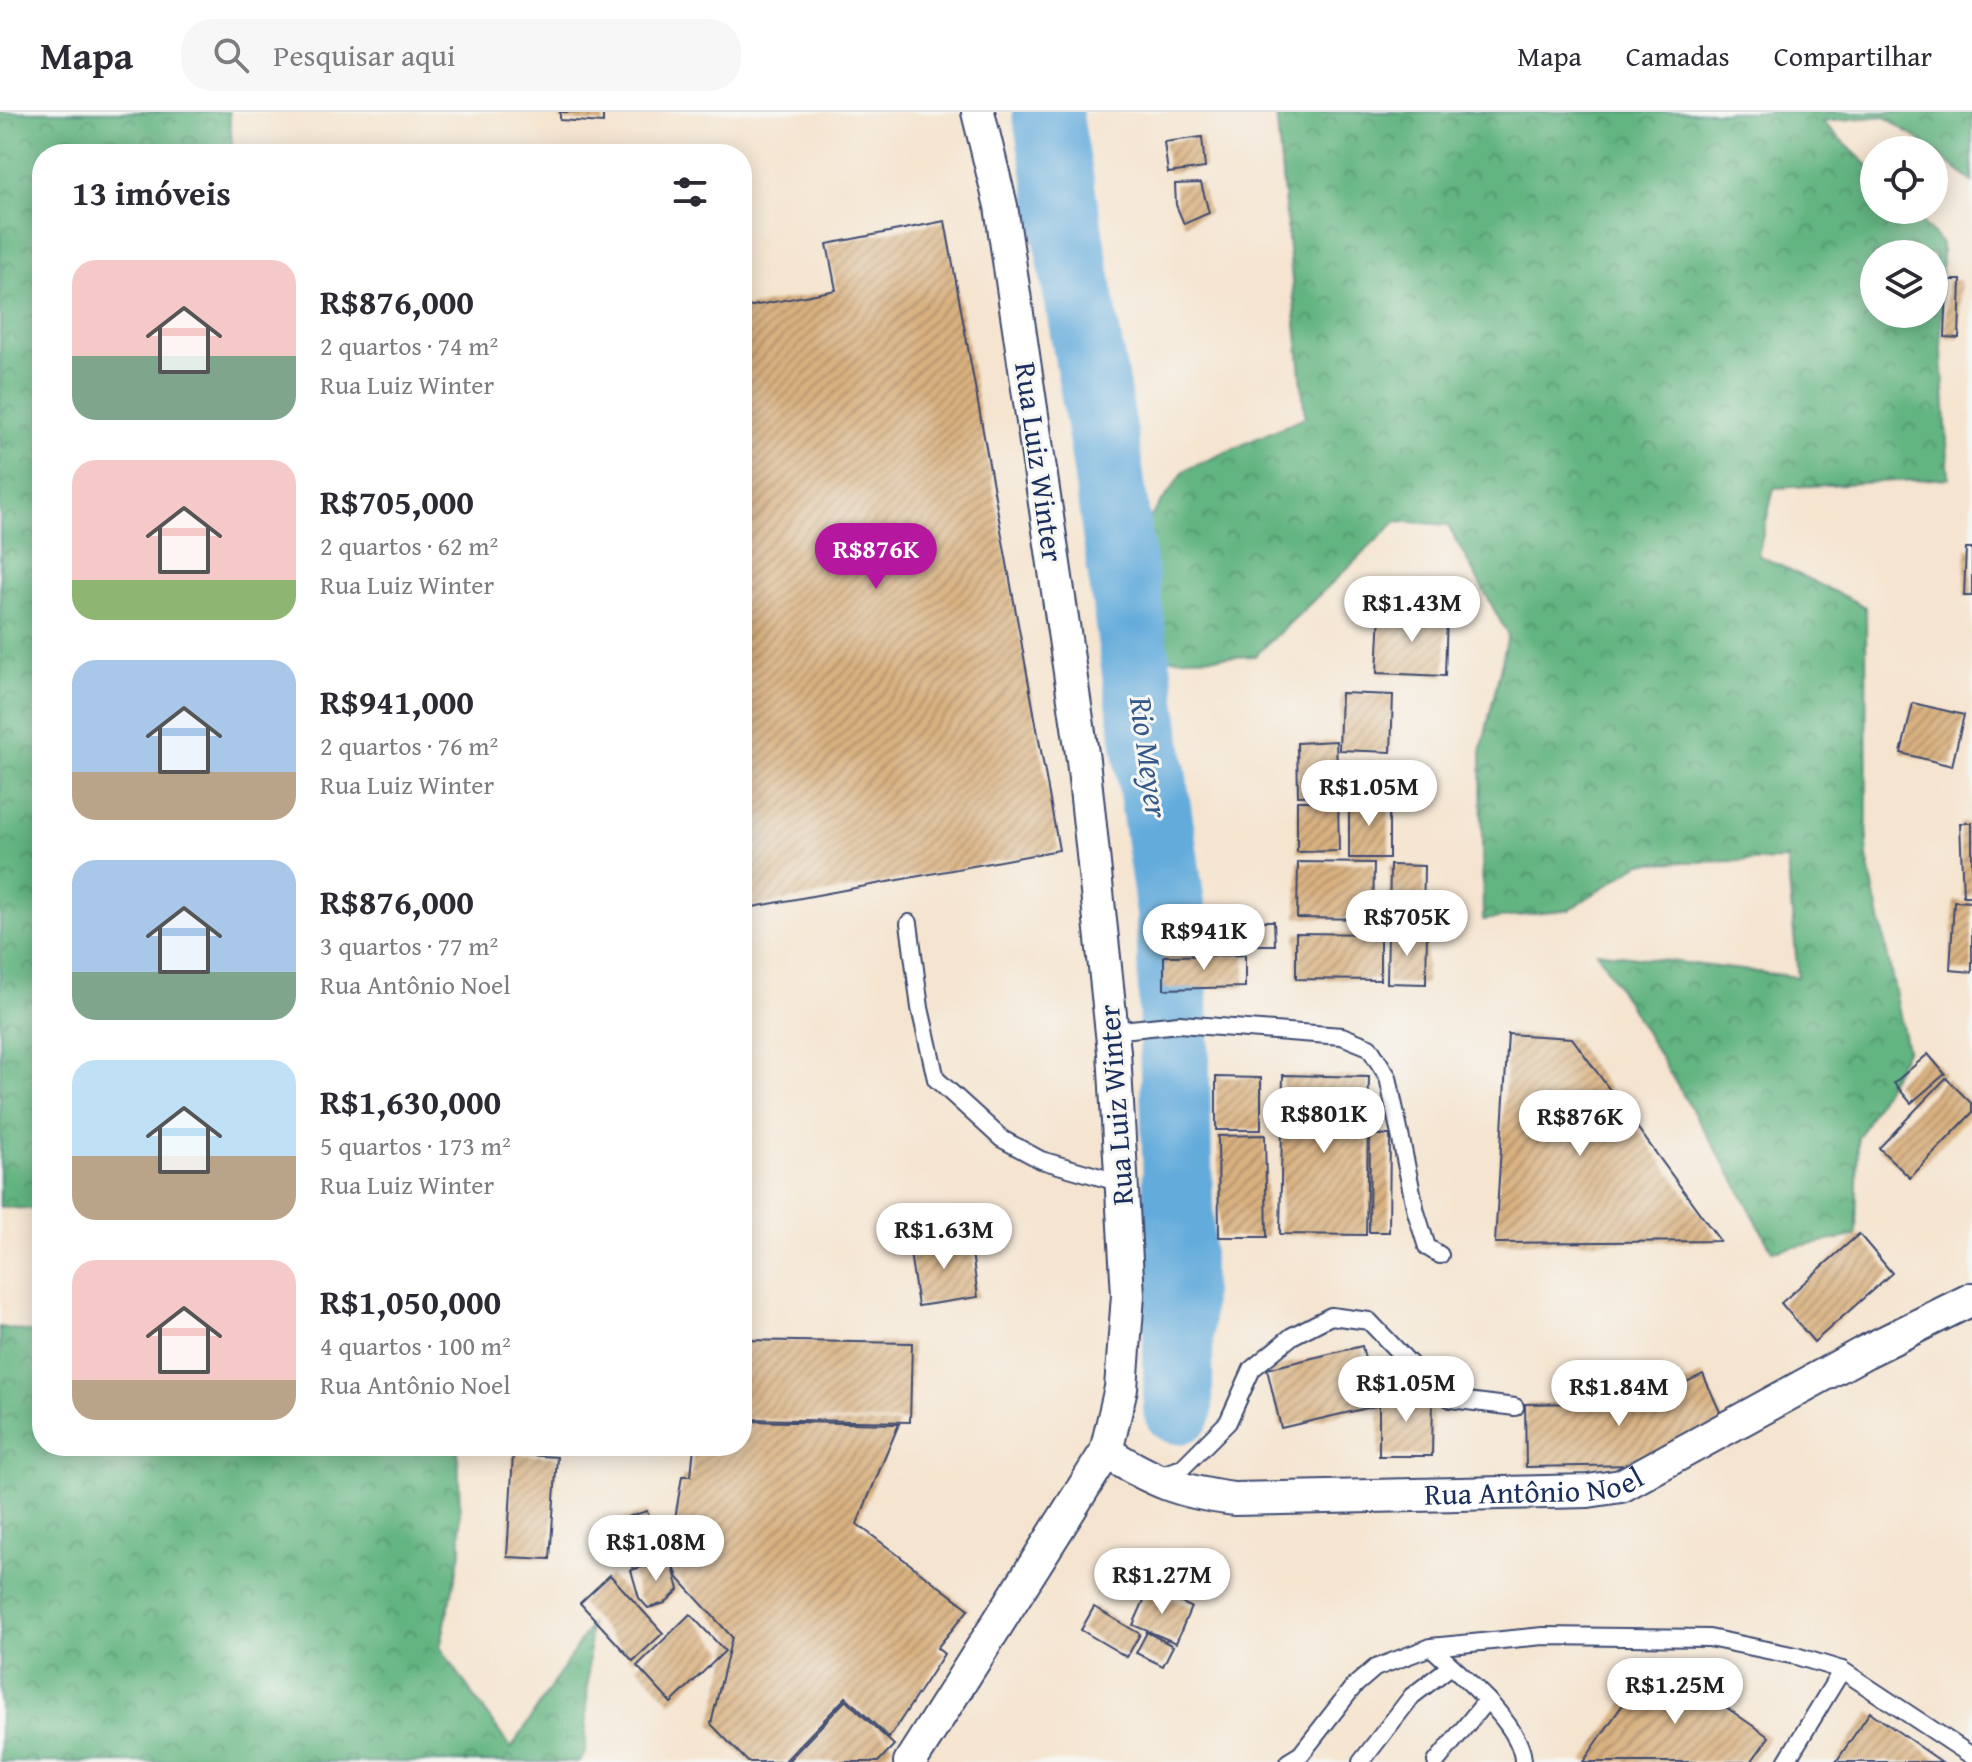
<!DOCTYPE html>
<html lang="pt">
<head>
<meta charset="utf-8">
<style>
	:root { --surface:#fff; --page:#f7f7f7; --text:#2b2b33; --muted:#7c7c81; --line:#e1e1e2; --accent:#b5179e }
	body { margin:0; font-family:"Gentium Book Plus",serif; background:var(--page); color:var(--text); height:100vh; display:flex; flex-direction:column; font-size:30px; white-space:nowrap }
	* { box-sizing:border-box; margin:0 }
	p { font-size:26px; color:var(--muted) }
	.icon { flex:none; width:44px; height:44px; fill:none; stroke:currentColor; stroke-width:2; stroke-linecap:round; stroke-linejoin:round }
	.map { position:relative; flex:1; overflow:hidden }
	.side { position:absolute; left:32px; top:32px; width:720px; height:1312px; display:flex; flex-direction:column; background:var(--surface); border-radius:32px; box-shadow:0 4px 20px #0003 }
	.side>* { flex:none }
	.tools { position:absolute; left:1860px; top:24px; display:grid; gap:16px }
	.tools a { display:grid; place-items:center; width:88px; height:88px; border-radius:50%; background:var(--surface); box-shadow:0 4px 20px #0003; font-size:40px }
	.price { position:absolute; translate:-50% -68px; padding:0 18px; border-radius:28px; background:#fff; color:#222; font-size:26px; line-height:52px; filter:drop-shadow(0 2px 4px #0008) }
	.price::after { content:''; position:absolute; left:50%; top:48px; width:24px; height:18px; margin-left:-12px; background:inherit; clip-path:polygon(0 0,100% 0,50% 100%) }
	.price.active { background:var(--accent); color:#fff }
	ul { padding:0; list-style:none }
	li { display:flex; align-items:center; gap:24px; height:200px; padding:0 40px }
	li span { display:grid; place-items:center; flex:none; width:224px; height:160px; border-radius:24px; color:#555 }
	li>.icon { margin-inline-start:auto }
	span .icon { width:96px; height:96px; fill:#fffc; stroke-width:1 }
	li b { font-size:34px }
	h2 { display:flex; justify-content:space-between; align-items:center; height:96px; padding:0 40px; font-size:34px }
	header { display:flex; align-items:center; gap:48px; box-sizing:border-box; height:112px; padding:0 40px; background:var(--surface); border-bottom:2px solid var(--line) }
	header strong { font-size:38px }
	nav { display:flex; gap:44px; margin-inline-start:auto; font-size:28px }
	.search { width:560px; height:72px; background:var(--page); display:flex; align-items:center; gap:20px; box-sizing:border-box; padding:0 28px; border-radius:32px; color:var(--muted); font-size:30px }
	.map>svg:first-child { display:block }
</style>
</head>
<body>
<header>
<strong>Mapa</strong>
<div class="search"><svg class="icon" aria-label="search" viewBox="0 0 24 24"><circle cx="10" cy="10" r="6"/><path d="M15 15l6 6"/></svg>Pesquisar aqui</div>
<nav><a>Mapa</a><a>Camadas</a><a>Compartilhar</a></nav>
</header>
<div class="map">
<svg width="1972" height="1650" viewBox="0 0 1972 1650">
	<defs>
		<pattern id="forest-crowns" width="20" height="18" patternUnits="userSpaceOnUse" patternTransform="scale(2)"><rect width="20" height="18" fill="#62b480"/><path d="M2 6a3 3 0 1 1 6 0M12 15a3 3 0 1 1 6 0" fill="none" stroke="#50936c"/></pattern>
		<pattern id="building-hatch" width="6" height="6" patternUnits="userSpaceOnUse" patternTransform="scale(2)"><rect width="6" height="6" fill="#d9b180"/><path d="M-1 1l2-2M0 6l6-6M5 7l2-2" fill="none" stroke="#af906c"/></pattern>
	</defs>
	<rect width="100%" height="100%" fill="#f6f6f2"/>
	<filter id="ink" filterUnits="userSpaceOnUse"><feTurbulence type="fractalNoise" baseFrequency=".0125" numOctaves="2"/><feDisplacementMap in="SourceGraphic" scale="16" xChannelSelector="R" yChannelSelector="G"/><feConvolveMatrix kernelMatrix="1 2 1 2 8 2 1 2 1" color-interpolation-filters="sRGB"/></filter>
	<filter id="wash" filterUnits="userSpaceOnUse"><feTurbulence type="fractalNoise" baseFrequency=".006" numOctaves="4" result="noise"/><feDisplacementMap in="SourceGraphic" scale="32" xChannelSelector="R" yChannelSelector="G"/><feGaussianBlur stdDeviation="1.8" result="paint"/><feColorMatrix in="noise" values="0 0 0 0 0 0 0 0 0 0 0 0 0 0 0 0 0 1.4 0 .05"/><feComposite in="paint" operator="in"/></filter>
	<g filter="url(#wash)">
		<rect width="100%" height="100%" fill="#f5e4cf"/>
		<g fill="url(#forest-crowns)" stroke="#3e726f" stroke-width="2" fill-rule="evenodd">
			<polygon points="0,0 229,0 233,42 42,42 42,1098 0,1095"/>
			<path d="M 1276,0 L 1972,0 L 1972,70 L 1934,38 L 1884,4 L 1822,10 L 1874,59 L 1874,98 L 1911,98 L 1942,132 L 1941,222 L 1949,366 L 1774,376 L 1758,443 L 1866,495 L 1867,745 L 1907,937 L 1858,1026 L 1856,1124 L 1772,1139 L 1739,1076 L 1597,840 L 1798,865 L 1787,748 L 1641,751 L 1569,798 L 1483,808 L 1481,640 L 1508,523 L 1448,413 L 1397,409 L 1255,544 L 1155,547 L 1127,438 L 1185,358 L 1305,305 ZM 1934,142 L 1934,202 L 1874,202 L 1874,142 Z"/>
			<polygon points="0,1215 42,1222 42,1334 458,1334 461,1440 440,1535 511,1637 590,1514 585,1640 579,1650 0,1650"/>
		</g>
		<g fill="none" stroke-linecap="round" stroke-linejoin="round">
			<polyline stroke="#64abdb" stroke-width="70" points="1047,0 1104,330 1171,800 1179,1127 1178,1297"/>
		</g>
		<g id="blocks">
			<g fill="url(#building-hatch)">
				<polygon points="560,0 603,0 603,11 560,8"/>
				<polygon points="1202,25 1205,56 1168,61 1164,30"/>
				<polygon points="1201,71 1209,101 1184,112 1176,93 1175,72"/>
				<polygon points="945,109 1059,738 742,797 742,196 836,178 827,132"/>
				<polygon points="1947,168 1961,168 1959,226 1945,225"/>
				<polygon points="1966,436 1972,436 1972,484 1964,484"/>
				<polygon points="1380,500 1447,503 1445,564 1377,561"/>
				<polygon points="1341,581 1393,583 1391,640 1339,638"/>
				<polygon points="1913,591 1964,603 1952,654 1901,641"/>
				<polygon points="1336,629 1338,683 1298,684 1297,631"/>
				<rect x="1349" y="685" width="40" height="61"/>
				<polygon points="1297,689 1338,689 1339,739 1297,740"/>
				<polygon points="1960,711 1972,711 1972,784 1963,784"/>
				<polygon points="1298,750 1374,751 1373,807 1297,806"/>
				<polygon points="1390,753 1424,754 1423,812 1389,811"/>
				<polygon points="1954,789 1972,790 1972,860 1950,858"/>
				<polygon points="1227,809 1274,809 1275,833 1227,833"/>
				<polygon points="1388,819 1427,820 1426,872 1387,871"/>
				<polygon points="1296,821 1380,822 1380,868 1296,867"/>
				<polygon points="1245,843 1245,875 1164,877 1164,844"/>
				<polygon points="1508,922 1572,926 1720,1129 1495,1131"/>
				<polygon points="1928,942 1945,962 1911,991 1894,971"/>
				<polygon points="1283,963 1369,965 1366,1123 1280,1122"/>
				<polygon points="1216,965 1261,966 1261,1018 1216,1018"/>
				<polygon points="1946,966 1972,992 1972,1001 1910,1066 1879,1036"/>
				<polygon points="1265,1023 1267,1125 1219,1125 1218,1024"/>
				<polygon points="1370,1023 1390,1023 1389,1120 1369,1120"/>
				<polygon points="1859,1122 1892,1161 1814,1230 1781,1191"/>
				<polygon points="970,1125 978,1185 918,1194 909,1134"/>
				<polygon points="742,1228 912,1231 910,1310 742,1307"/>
				<polygon points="1362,1234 1376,1294 1281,1316 1267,1257"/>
				<polygon points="1703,1262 1725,1311 1638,1353 1526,1355 1525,1292 1645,1290"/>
				<polygon points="1379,1280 1433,1281 1432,1344 1379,1344"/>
				<polygon points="742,1309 899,1312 857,1412 969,1497 937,1536 944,1542 889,1626 846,1585 784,1650 748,1650 711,1612 732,1525 678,1466 674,1454 686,1443 683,1414 675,1407 682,1364 691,1364 694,1334 742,1334"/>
				<polygon points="513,1342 557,1345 550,1447 507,1445"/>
				<polygon points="647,1399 661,1447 632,1455 618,1408"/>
				<polygon points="671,1447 679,1478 665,1491 648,1496 639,1486 631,1458"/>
				<polygon points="610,1463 663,1521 633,1549 580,1491"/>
				<polygon points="1149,1477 1191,1495 1176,1531 1133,1513"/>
				<polygon points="1094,1495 1140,1522 1127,1545 1081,1518"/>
				<polygon points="690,1502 725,1539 671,1591 637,1554"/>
				<polygon points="1147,1520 1173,1534 1163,1554 1136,1541"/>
				<polygon points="1655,1546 1769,1625 1751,1650 1583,1650"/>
				<polygon points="846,1588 894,1633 878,1650 787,1650"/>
				<polygon points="1870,1600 1942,1650 1836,1650"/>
			</g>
		</g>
	</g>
	<g filter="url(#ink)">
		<use href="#blocks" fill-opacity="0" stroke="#3c4a6f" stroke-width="2"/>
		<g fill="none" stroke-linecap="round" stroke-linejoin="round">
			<defs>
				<g id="service">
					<polyline points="909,811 920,896 936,967 1002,1027 1041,1048 1121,1071"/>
					<polyline points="1112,919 1179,912 1342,924 1369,935 1388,965 1416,1100 1427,1135 1440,1143"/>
					<polyline points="1158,1364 1182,1356 1228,1310 1252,1257 1292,1224 1331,1204 1369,1209 1431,1274 1451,1287 1515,1295"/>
					<path d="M 1431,1535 C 1458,1561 1523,1612 1523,1650"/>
					<polyline points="1288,1650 1301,1642 1354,1574 1375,1556 1431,1535 1543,1524 1709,1526 1796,1544 1842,1558 1972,1644"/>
					<polyline points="1361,1650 1412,1584 1451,1554"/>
					<polyline points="1436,1650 1487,1588"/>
					<polyline points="1786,1650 1842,1558"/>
				</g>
				<g id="minor">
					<path id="s1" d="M 1106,1340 C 1153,1369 1179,1380 1234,1387 L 1588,1379 L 1621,1374 L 1865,1240 L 1972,1187"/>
					<polyline points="910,1650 1106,1340 1121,1276 1128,1183 1114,940 1083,648 1001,94 978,0"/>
				</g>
			</defs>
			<use href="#service" stroke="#3c4a6f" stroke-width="20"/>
			<use href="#minor" stroke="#3c4a6f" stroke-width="36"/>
			<use href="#service" stroke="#fff" stroke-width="16"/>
			<use href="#minor" stroke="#fff" stroke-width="32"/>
		</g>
	</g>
	<g text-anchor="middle" stroke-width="6" stroke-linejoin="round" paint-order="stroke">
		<g font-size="30" fill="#1b2f5e" stroke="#f6f6f2">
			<text transform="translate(1039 350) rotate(82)" y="10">Rua Luiz Winter</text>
			<text transform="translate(1116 993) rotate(-94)" y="10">Rua Luiz Winter</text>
			<text dy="10" stroke="none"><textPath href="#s1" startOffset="438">Rua Antônio Noel</textPath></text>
		</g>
		<g font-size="32" font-style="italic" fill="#355a8a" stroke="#f6f6f2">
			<text transform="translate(1149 645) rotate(82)" y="11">Rio Meyer</text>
		</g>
	</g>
</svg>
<div class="tools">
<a><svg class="icon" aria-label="locate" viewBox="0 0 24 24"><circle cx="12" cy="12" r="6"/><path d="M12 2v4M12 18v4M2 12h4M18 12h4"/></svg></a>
<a><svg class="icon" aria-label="layers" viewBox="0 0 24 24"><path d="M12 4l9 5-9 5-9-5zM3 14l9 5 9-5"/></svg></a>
</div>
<b class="price active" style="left:876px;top:479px">R$876K</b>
<b class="price" style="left:1412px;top:532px">R$1.43M</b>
<b class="price" style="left:1369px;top:716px">R$1.05M</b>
<b class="price" style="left:1407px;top:846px">R$705K</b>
<b class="price" style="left:1204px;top:860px">R$941K</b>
<b class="price" style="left:1324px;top:1043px">R$801K</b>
<b class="price" style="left:1580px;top:1046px">R$876K</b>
<b class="price" style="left:944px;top:1159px">R$1.63M</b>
<b class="price" style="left:1406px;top:1312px">R$1.05M</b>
<b class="price" style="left:1619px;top:1316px">R$1.84M</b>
<b class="price" style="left:656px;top:1471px">R$1.08M</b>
<b class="price" style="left:1162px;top:1504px">R$1.27M</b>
<b class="price" style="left:1675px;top:1614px">R$1.25M</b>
<section class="side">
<h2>13 imóveis<svg class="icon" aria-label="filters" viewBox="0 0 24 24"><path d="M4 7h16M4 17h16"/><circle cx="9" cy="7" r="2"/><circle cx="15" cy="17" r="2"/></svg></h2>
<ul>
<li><span style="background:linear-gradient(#f6c9c9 60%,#7fa58c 0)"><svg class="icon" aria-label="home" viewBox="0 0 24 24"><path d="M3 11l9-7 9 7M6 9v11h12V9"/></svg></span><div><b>R$876,000</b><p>2 quartos · 74 m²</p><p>Rua Luiz Winter</p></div></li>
<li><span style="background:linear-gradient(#f6c9c9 75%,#8fb573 0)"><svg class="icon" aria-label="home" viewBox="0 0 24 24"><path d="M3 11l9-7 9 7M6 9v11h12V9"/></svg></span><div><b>R$705,000</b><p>2 quartos · 62 m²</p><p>Rua Luiz Winter</p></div></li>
<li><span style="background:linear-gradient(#a9c7e8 70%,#b9a48a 0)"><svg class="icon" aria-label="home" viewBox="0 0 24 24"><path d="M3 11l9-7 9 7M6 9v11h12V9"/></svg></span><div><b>R$941,000</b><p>2 quartos · 76 m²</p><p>Rua Luiz Winter</p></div></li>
<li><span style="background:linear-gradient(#a9c7e8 70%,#7fa58c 0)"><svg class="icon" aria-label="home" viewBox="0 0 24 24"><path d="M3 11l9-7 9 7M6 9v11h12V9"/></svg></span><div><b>R$876,000</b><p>3 quartos · 77 m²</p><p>Rua Antônio Noel</p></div></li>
<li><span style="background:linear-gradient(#bfe0f5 60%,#b9a48a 0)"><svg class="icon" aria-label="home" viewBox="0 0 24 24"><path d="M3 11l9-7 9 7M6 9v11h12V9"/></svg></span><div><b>R$1,630,000</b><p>5 quartos · 173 m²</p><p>Rua Luiz Winter</p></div></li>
<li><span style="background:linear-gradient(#f6c9c9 75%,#b9a48a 0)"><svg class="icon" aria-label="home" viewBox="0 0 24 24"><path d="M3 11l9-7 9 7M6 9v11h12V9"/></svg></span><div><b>R$1,050,000</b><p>4 quartos · 100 m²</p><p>Rua Antônio Noel</p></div></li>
</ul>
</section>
</div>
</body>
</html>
